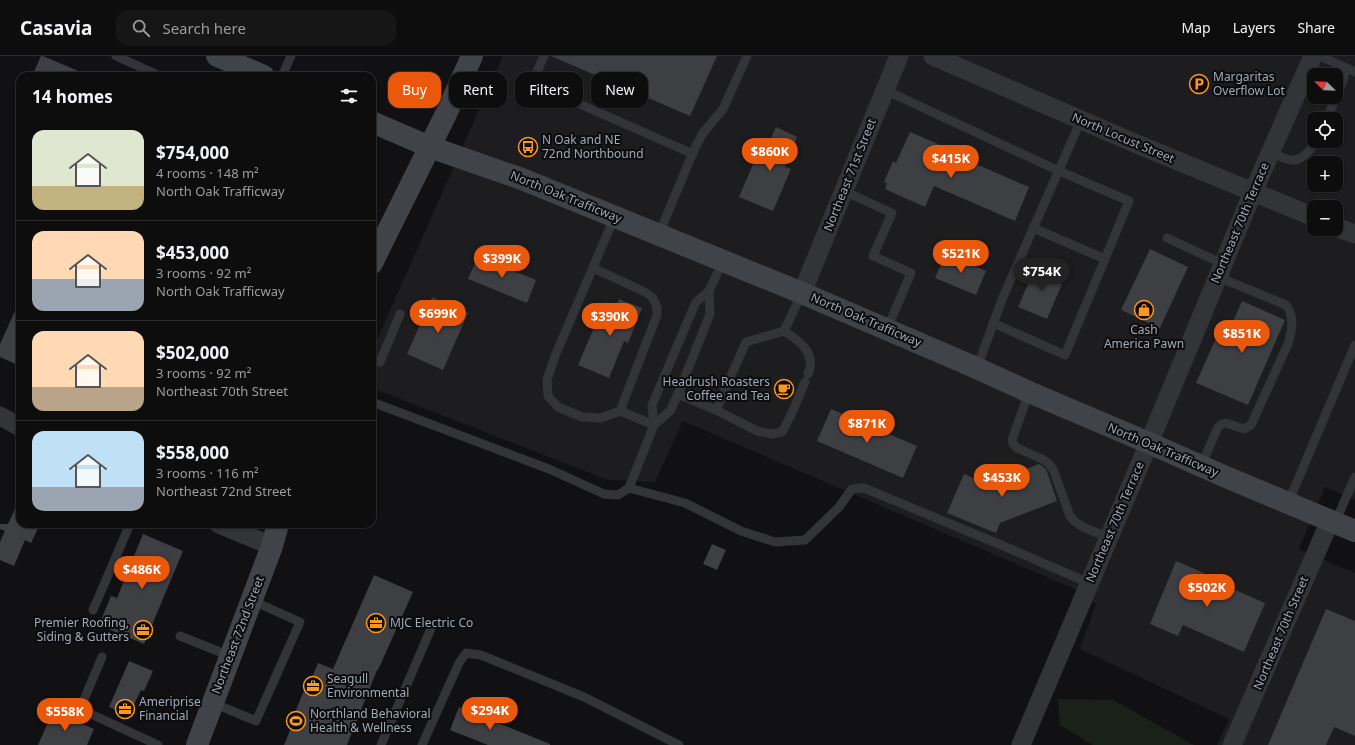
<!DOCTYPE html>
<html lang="en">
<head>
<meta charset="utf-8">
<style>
	:root { --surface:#0d0d0e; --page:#161617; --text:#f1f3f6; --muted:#9a9c9e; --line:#2d2d2e; --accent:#ea580c }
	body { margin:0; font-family:"Noto Sans",sans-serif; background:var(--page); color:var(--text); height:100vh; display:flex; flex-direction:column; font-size:15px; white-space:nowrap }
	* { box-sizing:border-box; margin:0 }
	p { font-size:13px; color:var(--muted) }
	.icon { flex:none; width:22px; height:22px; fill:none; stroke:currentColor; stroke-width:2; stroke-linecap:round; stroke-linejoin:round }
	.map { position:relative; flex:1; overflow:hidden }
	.drawer { position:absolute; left:16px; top:16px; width:360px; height:456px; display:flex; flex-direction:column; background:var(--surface); border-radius:12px; box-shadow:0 1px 3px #0004,0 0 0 1px var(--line) }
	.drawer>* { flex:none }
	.banner { position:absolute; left:388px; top:16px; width:380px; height:36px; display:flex; gap:8px }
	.needle { width:26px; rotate:293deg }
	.fabs { position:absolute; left:1307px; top:12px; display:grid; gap:8px }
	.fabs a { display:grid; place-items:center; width:36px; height:36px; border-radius:8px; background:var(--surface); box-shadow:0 1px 3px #0004,0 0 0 1px var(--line); font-size:20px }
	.price { position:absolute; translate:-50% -34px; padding:0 9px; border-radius:14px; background:var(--accent); color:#fff; font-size:13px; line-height:26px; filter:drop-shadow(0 1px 2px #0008) }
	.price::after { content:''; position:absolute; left:50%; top:24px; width:12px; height:9px; margin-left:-6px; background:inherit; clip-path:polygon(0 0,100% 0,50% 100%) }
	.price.current { background:#222; color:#fff }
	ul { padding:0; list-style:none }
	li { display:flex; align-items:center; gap:12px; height:100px; padding:0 16px }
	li+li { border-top:1px solid var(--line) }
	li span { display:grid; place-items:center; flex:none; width:112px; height:80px; border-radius:12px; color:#555 }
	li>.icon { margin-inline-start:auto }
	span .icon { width:48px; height:48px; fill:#fffc; stroke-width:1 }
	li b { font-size:17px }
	h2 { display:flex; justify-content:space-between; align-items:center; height:48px; padding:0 16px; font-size:17px }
	.chip { padding:0 14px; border-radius:12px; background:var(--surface); box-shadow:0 1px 3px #0004,0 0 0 1px var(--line); font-size:14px; line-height:36px }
	.chip.current { background:var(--accent); color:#fff }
	header { display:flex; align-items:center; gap:24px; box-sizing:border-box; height:56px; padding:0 20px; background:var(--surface); border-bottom:1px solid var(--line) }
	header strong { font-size:19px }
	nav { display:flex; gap:22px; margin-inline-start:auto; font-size:14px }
	.search { width:280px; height:36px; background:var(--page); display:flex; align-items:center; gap:10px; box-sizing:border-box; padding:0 14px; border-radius:12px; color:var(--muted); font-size:15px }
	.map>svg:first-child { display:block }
</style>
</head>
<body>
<header>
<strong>Casavia</strong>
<div class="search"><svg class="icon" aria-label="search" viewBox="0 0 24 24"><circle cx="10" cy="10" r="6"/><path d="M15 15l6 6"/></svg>Search here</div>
<nav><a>Map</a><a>Layers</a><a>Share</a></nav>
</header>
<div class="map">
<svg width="1355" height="689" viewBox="0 0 1355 689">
	<rect width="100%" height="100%" fill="#111113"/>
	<path fill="#1d1d20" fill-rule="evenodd" d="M 503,0 L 1355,0 L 1355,444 L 1325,431 L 1299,493 L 1355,517 L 1355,689 L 1217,689 L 1229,663 L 1080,593 L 1096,548 L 1072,532 L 683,365 L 655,426 L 608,424 L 372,332 L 372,295 ZM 1314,19 L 1336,19 L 1336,41 L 1314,41 ZM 1314,63 L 1336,63 L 1336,85 L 1314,85 ZM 1314,107 L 1336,107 L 1336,129 L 1314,129 ZM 1314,151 L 1336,151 L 1336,173 L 1314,173 Z"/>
	<polygon fill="#192119" points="1058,643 1113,644 1194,689 1093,689 1060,669"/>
	<g fill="#3d3f43">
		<polygon points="41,0 43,0 90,20 32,20"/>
		<polygon points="551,0 717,0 690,60"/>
		<polygon points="776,71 797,81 785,111 791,113 773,155 739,141 757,99 763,101"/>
		<polygon points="910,76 950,93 948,96 1029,131 1015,165 934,130 925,151 885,133 887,127 884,126 893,105 896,107"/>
		<polygon points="1150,193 1188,211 1160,272 1121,254"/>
		<polygon points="946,197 986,215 976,239 935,222"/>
		<polygon points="478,200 536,224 527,247 468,223"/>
		<polygon points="1036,209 1065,221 1047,263 1018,251"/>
		<polygon points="432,241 468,257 443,314 407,298"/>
		<polygon points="619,243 642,252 628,287 624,285 609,322 578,309 605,246 616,250"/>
		<polygon points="20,244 20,310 0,301 0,288"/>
		<polygon points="1242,245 1285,264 1248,349 1196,327 1216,282 1224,286"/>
		<polygon points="831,353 917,390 903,422 817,385"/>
		<polygon points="1039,408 1046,413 1057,445 1000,467 996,477 947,457 964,418 987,428"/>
		<polygon points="20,442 20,468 40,468 31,487 25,484 14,510 0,504 0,486 5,475 0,473 0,468 8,468"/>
		<polygon points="143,478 183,495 144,588 99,569 111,540 117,542"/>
		<polygon points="712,488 726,494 717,514 703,508"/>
		<polygon points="1176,505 1204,517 1203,520 1265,547 1244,596 1183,569 1178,580 1150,568"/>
		<polygon points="374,519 413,536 378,614 377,614 347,689 284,689 291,672 289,671 310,620 312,621 318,607 333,613"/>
		<polygon points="1326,553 1355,565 1355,680 1334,671 1326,689 1268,689"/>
		<polygon points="129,605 153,615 144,635 141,634 129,659 109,651"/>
		<polygon points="459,651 550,688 550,689 488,689 450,674"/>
		<polygon points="53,655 94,673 87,689 38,689"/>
	</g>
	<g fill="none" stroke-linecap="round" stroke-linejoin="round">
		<g stroke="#323438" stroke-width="9">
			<polyline points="116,0 160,20"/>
			<polyline points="544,0 532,27 693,98"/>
			<polyline points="1320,0 1355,16"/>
			<polyline points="282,20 291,0"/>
			<polyline points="885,34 1059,115 1129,145 1065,299 993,267"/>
			<polyline points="1327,63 1344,22 1344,16 1339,9"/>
			<path d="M 1270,96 C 1277,99 1285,104 1292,104 C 1302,105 1312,93 1316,85"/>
			<polyline points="844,135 892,157 873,200 911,217 887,273"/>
			<polyline points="1033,172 1105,203"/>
			<polyline points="659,178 694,94 703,77 723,53 747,0"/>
			<polyline points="1167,182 1223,208"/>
			<polyline points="593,212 645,236 653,242 657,251 657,259 620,355 601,362 582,361 558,351 548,340 547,324 555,300 615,160"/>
			<path d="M 784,275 C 800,285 817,298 808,318"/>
			<polyline points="372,303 380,306 400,258"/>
			<polyline points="977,312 1003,241 1081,64"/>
			<path d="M 1029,336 L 1012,384 L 1013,388 L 1017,392 L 1042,403 L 1048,407 L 1053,413 L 1070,460 C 1078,472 1096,476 1109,481"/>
			<polyline points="678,338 716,354 746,286 784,275 802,237"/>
			<polyline points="372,346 549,413 604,438 618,439 629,432 654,369 652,349 696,246 709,235"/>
			<polyline points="716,354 757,375 772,378 782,376 791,359 805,326"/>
			<polyline points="620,355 654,369"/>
			<polyline points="654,369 670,355 678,338 710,258 709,235 723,205"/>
			<path d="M 1201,410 L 1218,371 L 1222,368 L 1226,367 L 1244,373 L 1251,369 L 1288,288 C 1292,275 1295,260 1286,249 L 1218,221"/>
			<polyline points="629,432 685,447 741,475 775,486 805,484 839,451 852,433 864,432 1013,494 1089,527"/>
			<polyline points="1288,447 1355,289"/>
			<polyline points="1335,467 1355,421"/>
			<polyline points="93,554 130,468"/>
			<polyline points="180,580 230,600"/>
			<polyline points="102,601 80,653 158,689"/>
			<polyline points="213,647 256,665 300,566 251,544"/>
			<polyline points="381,689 432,570"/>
			<polyline points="422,689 459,607 466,597 481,599 584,641 679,689"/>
		</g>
		<g stroke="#323438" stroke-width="19">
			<polyline points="933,0 1132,86 1314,161"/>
			<polyline points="1336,171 1355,178"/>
			<polyline points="802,237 899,0"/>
			<polyline points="0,360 20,371"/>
			<polyline points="219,468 272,490"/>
			<polyline points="1021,689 1149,387 1253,136 1313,0"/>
			<polyline points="1232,689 1330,465"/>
		</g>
		<g stroke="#404348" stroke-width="22">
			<polyline points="217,0 264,20"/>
			<polyline points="372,66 430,91 522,123 802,237 972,310 1029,336 1149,387 1226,421 1355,475"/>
			<polyline points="372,207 446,58 472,0"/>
			<polyline points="197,689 272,490 278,468"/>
		</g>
	</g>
	<defs>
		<symbol id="parking-ring" viewBox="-11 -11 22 22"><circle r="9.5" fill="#0c0c0e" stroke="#ff961d" stroke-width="1.5"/><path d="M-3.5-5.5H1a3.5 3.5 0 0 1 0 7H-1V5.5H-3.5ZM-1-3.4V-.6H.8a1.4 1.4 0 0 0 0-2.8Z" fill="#ff961d"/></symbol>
		<symbol id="bus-ring" viewBox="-11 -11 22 22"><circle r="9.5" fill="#0c0c0e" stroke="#ff961d" stroke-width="1.5"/><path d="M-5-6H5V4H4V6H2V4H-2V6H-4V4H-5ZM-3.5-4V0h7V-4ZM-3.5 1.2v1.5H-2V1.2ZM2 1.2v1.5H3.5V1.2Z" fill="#ff961d"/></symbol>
		<symbol id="shop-ring" viewBox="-11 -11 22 22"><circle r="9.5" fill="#0c0c0e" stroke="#ff961d" stroke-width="1.5"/><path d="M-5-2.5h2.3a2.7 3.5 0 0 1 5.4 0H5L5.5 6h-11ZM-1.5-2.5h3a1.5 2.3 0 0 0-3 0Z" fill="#ff961d"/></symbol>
		<symbol id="cafe-ring" viewBox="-11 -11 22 22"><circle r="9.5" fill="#0c0c0e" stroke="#ff961d" stroke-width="1.5"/><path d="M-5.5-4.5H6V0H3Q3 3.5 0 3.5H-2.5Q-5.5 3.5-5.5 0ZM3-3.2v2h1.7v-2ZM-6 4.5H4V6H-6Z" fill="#ff961d"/></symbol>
		<symbol id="office-ring" viewBox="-11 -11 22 22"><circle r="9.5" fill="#0c0c0e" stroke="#ff961d" stroke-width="1.5"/><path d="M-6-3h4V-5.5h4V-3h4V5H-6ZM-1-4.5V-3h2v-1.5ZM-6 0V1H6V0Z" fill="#ff961d"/></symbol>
		<symbol id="stadium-ring" viewBox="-11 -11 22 22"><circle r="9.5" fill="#0c0c0e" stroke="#ff961d" stroke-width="1.5"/><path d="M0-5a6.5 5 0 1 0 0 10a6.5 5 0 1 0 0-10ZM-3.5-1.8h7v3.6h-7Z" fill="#ff961d"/></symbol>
	</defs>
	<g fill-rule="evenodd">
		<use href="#parking-ring" x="1188" y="17" width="22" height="22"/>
		<use href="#bus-ring" x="517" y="80" width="22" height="22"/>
		<use href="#shop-ring" x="1133" y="243" width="22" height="22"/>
		<use href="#cafe-ring" x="773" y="322" width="22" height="22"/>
		<use href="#office-ring" x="365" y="556" width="22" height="22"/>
		<use href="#office-ring" x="132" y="563" width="22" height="22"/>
		<use href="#office-ring" x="302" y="619" width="22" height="22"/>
		<use href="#office-ring" x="114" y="642" width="22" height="22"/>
		<use href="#stadium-ring" x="285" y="654" width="22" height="22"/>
	</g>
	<g text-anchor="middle" stroke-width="4" stroke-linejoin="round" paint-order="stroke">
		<g font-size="12" fill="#a1aab5" stroke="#0c0c0e" text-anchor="start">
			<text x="1213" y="25">Margaritas<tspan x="1213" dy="14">Overflow Lot</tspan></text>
			<text x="542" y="88">N Oak and NE<tspan x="542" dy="14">72nd Northbound</tspan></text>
			<text x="1144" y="278" text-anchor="middle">Cash<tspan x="1144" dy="14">America Pawn</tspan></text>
			<text x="770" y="330" text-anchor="end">Headrush Roasters<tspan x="770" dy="14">Coffee and Tea</tspan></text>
			<text x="129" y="571" text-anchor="end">Premier Roofing,<tspan x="129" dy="14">Siding &amp; Gutters</tspan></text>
			<text x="390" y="571">MJC Electric Co</text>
			<text x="327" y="627">Seagull<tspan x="327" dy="14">Environmental</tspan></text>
			<text x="139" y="650">Ameriprise<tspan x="139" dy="14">Financial</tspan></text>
			<text x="310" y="662">Northland Behavioral<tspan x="310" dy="14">Health &amp; Wellness</tspan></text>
		</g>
		<g font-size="12" fill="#a1aab5" stroke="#0c0c0e">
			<text transform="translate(1123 82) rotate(23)" y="4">North Locust Street</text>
			<text transform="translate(850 119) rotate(-68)" y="4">Northeast 71st Street</text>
			<text transform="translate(566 141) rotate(22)" y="4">North Oak Trafficway</text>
			<text transform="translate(1240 167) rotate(-67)" y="4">Northeast 70th Terrace</text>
			<text transform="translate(866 264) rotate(23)" y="4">North Oak Trafficway</text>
			<text transform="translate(1163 394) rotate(23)" y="4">North Oak Trafficway</text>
			<text transform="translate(1115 466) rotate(-67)" y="4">Northeast 70th Terrace</text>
			<text transform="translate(1281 577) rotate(-67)" y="4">Northeast 70th Street</text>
			<text transform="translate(238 579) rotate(-69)" y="4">Northeast 72nd Street</text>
		</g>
	</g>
</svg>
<div class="fabs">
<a><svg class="needle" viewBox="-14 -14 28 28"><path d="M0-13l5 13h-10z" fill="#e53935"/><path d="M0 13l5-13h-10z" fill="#9a9c9e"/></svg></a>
<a><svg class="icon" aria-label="locate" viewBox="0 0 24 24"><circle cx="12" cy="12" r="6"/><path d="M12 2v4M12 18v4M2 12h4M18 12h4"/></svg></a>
<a>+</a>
<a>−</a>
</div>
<b class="price" style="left:770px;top:116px">$860K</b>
<b class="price" style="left:951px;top:123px">$415K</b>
<b class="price" style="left:961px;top:218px">$521K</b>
<b class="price" style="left:502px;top:223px">$399K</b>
<b class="price current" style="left:1042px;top:236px">$754K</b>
<b class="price" style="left:438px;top:278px">$699K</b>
<b class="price" style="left:610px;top:281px">$390K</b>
<b class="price" style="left:1242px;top:298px">$851K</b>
<b class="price" style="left:867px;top:388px">$871K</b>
<b class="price" style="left:1002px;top:442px">$453K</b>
<b class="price" style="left:142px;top:534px">$486K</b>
<b class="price" style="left:1207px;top:552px">$502K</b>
<b class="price" style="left:490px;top:675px">$294K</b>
<b class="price" style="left:65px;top:676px">$558K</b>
<div class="banner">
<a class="chip current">Buy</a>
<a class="chip">Rent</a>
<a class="chip">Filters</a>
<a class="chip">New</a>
</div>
<section class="drawer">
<h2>14 homes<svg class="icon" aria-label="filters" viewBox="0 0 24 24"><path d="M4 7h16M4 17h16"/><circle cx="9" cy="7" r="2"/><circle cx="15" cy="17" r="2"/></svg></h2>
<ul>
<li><span style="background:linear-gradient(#dfe7d0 70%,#c2b280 0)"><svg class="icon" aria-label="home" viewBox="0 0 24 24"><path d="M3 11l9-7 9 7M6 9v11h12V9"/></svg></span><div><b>$754,000</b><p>4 rooms · 148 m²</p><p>North Oak Trafficway</p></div></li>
<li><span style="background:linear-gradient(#ffd9b3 60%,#9aa5b1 0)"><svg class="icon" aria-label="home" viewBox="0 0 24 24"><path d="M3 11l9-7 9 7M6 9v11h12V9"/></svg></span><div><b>$453,000</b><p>3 rooms · 92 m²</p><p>North Oak Trafficway</p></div></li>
<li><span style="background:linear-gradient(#ffd9b3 70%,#b9a48a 0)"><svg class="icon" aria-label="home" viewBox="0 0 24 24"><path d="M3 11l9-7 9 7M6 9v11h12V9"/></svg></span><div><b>$502,000</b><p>3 rooms · 92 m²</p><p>Northeast 70th Street</p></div></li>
<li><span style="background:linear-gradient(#bfe0f5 70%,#9aa5b1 0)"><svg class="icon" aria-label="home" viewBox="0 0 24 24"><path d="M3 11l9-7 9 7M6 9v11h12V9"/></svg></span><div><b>$558,000</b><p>3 rooms · 116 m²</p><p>Northeast 72nd Street</p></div></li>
</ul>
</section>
</div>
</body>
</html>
